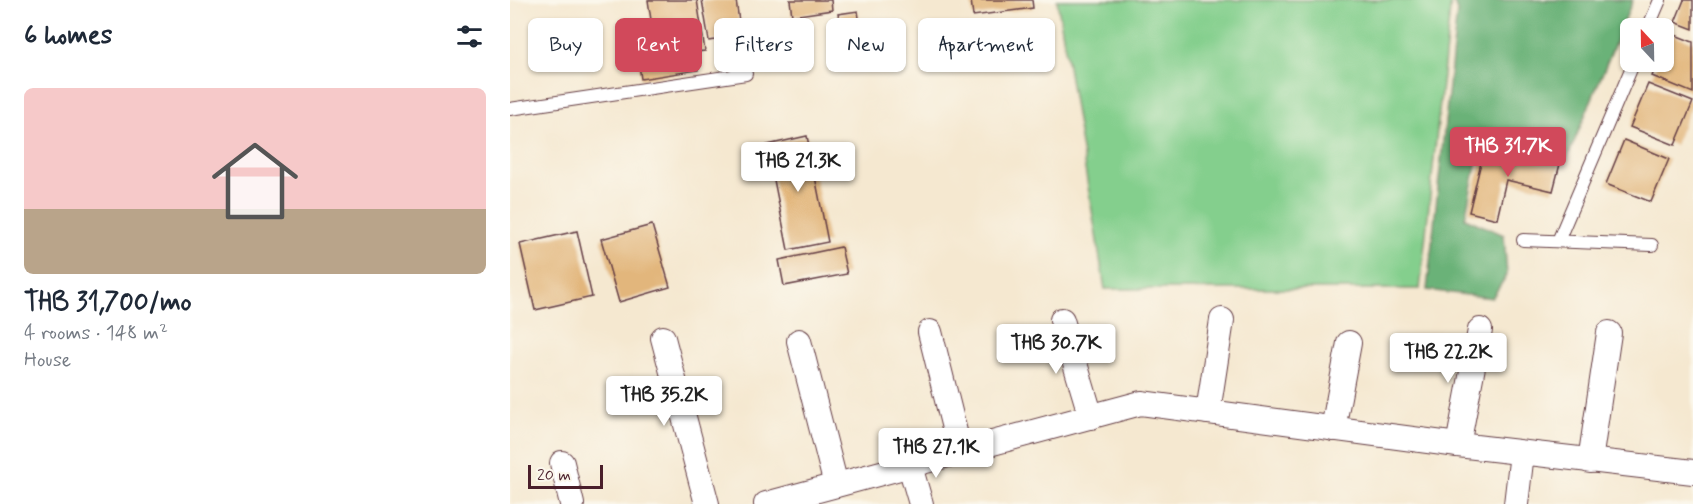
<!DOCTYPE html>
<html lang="en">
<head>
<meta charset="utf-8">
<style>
	:root { --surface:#fff; --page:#f2f2f3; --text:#1f2937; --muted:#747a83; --line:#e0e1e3; --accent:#d1495b }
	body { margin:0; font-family:Mynerve,sans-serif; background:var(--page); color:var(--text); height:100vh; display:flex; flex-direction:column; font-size:22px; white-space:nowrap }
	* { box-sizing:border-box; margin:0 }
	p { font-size:20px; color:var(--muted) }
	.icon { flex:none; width:33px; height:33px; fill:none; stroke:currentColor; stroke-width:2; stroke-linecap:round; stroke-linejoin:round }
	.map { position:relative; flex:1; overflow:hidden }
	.drawer { display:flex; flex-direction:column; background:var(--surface); width:510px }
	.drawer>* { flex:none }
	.hud { position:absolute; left:18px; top:18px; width:570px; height:54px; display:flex; gap:12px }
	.needle { width:39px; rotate:338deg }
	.fabs { position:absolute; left:1110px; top:18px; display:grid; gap:12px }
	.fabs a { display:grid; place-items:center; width:54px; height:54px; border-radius:9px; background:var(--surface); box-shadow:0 2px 4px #0004; font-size:30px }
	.scale { position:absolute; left:18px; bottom:15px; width:75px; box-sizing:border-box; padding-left:6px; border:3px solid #4a1f2b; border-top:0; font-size:16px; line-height:21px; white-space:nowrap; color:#4a1f2b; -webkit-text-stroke:4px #fbf7ec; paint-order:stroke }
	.price { position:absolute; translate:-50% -51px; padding:0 14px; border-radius:6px; background:#fff; color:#222; font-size:20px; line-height:39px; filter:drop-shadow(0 2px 3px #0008) }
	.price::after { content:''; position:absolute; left:50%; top:36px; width:18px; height:14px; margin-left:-9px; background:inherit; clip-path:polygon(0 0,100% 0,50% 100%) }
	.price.active { background:var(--accent); color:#fff }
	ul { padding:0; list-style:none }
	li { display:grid; align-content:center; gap:12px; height:318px; padding:0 24px }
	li+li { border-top:2px solid var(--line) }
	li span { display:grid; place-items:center; height:186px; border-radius:9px; color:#555 }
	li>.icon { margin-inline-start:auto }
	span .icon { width:108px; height:108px; fill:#fffc; stroke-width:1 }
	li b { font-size:26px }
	h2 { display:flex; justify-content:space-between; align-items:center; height:72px; padding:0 24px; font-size:26px }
	.chip { padding:0 21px; border-radius:9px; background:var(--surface); box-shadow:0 2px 4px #0004; font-size:21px; line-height:54px }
	.chip.active { background:var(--accent); color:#fff }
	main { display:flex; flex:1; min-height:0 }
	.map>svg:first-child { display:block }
</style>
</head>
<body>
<main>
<section class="drawer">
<h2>6 homes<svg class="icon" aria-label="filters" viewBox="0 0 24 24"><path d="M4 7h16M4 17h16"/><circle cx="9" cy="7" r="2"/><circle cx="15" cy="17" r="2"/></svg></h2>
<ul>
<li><span style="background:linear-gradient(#f6c9c9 65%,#b9a48a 0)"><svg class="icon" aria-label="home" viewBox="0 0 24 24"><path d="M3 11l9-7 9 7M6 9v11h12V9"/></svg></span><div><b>THB 31,700/mo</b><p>4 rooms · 148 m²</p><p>House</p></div></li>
</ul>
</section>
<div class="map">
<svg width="1183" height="504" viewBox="0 0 1183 504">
	<rect width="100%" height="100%" fill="#fbf7ec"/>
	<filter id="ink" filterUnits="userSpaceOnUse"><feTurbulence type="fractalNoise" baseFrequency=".0167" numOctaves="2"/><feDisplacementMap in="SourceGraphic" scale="12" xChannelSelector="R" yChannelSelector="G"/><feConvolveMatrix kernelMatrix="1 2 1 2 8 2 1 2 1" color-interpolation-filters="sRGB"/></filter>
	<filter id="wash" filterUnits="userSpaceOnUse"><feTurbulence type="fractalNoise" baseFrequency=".008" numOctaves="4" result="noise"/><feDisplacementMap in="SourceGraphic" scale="24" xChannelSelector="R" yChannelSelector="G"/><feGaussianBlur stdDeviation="1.35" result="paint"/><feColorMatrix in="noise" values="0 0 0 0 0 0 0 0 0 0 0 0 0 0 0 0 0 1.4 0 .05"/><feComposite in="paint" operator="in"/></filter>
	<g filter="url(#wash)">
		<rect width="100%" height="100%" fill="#f5e8d0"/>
		<polygon fill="#84cf8d" stroke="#67775c" stroke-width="1.5" points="547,0 941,0 910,289 595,289"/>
		<polygon fill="#6bb278" stroke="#5a6852" stroke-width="1.5" points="943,0 1123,0 1056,161 971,141 955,218 994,235 997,275 982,298 917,290 947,11"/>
		<g id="blocks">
			<g fill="#e2b67c">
				<polygon points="138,0 187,0 195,51 185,52 188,70 131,79 125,36 143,33"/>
				<polygon points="192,0 226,0 231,36 199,41"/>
				<polygon points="280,0 321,0 322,10 282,16"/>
				<polygon points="461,0 522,0 523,8 463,16"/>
				<polygon points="1174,0 1183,0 1183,29 1165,22"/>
				<polygon points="348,11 354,54 335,57 328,14"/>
				<polygon points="1160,33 1183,42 1183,93 1142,76 1148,62 1154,62 1154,49"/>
				<polygon points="1138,84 1183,102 1165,145 1120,127"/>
				<polygon points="297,136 318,242 278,250 257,145"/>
				<polygon points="1114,140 1159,159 1141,202 1096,184"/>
				<polygon points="975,146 1050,164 1043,191 996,180 987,219 959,212"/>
				<polygon points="142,225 160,287 109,302 91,239"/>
				<polygon points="67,231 82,297 25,310 10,244"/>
				<polygon points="331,247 337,274 274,286 269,260"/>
			</g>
		</g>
	</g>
	<g filter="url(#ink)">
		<use href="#blocks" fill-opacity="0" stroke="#643d44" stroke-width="1.5"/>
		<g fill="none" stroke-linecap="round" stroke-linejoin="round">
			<defs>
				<g id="service">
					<polyline points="1138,28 1150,0"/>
					<polyline points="0,109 236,74"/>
					<polyline points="1013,240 1142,245"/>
					<polyline points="1048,241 1124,62"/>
				</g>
				<g id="minor">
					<polyline points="552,320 581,417"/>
					<polyline points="420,332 450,452"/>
					<polyline points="153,338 197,504"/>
					<polyline points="289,341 326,485"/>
					<polyline points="698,412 712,320"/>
					<polyline points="823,429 839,343"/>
					<polyline points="948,445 970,330"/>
					<polyline points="1080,461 1099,333"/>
					<polyline points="52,463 62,504"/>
					<polyline points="400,466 411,504"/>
					<polyline points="256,504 631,403 948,445 1183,472"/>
					<polyline points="1006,504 1012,453"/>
				</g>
			</defs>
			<use href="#service" stroke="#643d44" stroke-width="14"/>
			<use href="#minor" stroke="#643d44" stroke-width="26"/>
			<use href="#service" stroke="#fff" stroke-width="12"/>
			<use href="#minor" stroke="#fff" stroke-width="24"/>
		</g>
	</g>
</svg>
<div class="fabs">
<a><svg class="needle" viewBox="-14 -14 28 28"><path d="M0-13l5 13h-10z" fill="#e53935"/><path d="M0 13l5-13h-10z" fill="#747a83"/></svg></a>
</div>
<div class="scale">20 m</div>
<b class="price active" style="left:998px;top:178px">THB 31.7K</b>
<b class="price" style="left:288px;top:193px">THB 21.3K</b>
<b class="price" style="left:546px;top:375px">THB 30.7K</b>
<b class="price" style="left:938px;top:384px">THB 22.2K</b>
<b class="price" style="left:154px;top:427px">THB 35.2K</b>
<b class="price" style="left:426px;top:479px">THB 27.1K</b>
<div class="hud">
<a class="chip">Buy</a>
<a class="chip active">Rent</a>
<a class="chip">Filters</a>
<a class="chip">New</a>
<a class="chip">Apartment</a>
</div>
</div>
</main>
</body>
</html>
